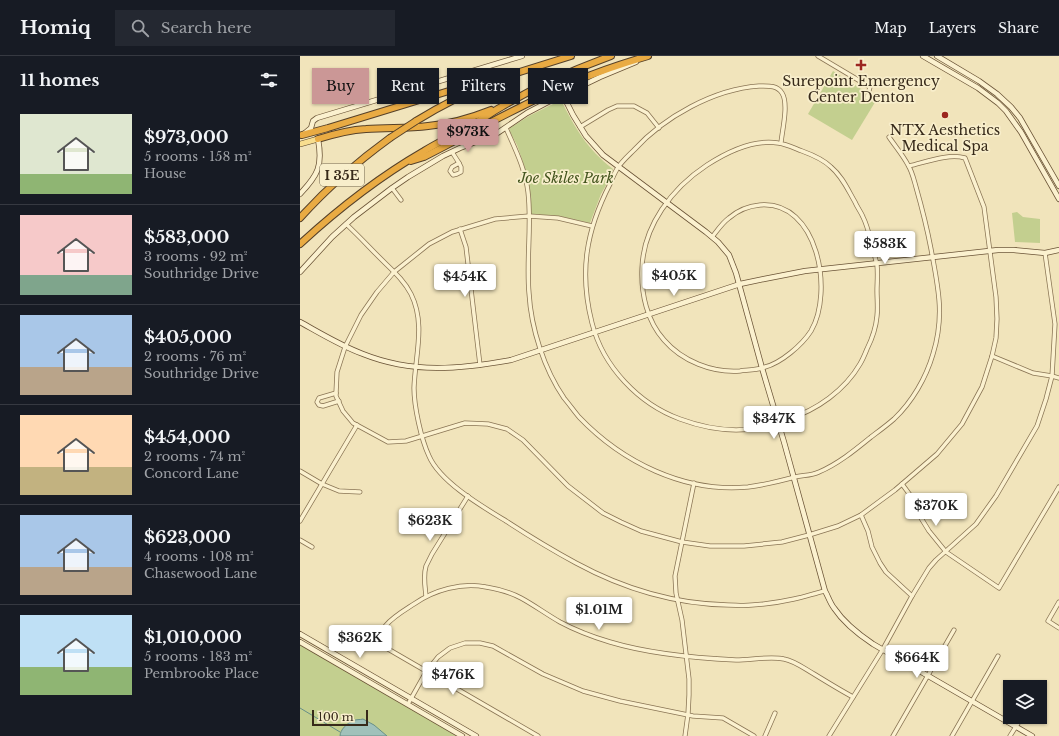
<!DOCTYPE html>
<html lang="en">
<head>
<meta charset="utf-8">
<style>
	:root { --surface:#171b24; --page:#242831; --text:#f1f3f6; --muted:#9ea1a6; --line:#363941; --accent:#cb9796 }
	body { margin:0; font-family:"Libre Baskerville",serif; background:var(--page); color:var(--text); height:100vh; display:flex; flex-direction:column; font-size:15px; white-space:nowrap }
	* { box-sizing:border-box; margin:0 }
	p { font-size:13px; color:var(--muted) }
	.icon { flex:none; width:22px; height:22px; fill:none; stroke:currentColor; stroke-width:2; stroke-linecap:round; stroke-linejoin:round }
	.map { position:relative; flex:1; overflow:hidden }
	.details { display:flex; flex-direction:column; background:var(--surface); width:300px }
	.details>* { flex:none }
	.top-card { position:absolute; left:12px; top:12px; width:380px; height:36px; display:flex; gap:8px }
	.tools { position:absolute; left:703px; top:624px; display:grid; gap:8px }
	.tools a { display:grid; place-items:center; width:44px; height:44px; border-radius:0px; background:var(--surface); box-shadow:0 1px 3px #0004; font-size:20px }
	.scale { position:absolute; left:12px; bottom:10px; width:56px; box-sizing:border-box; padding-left:4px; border:2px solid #372a1a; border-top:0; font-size:11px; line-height:14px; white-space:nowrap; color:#372a1a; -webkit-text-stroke:3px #f8eecb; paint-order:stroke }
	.price { position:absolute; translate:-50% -34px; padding:0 9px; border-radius:4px; background:#fff; color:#222; font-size:13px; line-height:26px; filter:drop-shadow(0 1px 2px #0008) }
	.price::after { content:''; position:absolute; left:50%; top:24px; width:12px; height:9px; margin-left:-6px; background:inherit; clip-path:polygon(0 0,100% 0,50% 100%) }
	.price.current { background:var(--accent); color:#111 }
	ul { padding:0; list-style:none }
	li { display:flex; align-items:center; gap:12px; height:100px; padding:0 20px }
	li+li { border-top:1px solid var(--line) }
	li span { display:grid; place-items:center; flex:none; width:112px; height:80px; border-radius:0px; color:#555 }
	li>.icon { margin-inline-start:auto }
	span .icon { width:48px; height:48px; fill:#fffc; stroke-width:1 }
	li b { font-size:17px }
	h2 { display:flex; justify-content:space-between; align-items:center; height:48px; padding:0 20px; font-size:17px }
	.chip { padding:0 14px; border-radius:0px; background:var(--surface); box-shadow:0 1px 3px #0004; font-size:14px; line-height:36px }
	.chip.current { background:var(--accent); color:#111 }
	header { display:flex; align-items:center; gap:24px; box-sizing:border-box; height:56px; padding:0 20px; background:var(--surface); border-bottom:1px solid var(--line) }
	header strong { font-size:19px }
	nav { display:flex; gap:22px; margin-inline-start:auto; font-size:14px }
	.search { width:280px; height:36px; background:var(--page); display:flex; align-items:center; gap:10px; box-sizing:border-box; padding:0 14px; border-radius:0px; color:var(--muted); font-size:15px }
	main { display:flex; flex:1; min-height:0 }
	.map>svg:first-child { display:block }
</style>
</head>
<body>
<header>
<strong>Homiq</strong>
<div class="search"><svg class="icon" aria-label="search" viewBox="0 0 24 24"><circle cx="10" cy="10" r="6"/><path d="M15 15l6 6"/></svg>Search here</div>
<nav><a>Map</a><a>Layers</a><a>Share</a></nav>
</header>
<main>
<section class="details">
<h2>11 homes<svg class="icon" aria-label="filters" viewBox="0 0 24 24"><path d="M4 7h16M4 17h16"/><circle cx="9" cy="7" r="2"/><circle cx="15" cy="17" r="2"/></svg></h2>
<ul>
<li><span style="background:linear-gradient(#dfe7d0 75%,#8fb573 0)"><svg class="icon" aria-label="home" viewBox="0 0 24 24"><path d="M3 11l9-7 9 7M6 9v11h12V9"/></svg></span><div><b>$973,000</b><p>5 rooms · 158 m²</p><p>House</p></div></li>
<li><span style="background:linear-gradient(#f6c9c9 75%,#7fa58c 0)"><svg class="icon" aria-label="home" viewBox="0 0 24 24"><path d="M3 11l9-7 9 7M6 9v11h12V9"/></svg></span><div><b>$583,000</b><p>3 rooms · 92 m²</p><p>Southridge Drive</p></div></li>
<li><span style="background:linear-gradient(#a9c7e8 65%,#b9a48a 0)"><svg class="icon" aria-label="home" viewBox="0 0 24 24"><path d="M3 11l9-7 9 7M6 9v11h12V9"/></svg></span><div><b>$405,000</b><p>2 rooms · 76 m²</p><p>Southridge Drive</p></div></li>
<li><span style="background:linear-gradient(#ffd9b3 65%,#c2b280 0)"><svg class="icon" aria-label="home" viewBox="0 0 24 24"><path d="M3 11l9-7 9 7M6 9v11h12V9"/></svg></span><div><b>$454,000</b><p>2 rooms · 74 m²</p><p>Concord Lane</p></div></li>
<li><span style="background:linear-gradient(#a9c7e8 65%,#b9a48a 0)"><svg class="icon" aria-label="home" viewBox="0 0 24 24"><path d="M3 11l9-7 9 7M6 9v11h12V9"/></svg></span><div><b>$623,000</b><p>4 rooms · 108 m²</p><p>Chasewood Lane</p></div></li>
<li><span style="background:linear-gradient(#bfe0f5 65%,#8fb573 0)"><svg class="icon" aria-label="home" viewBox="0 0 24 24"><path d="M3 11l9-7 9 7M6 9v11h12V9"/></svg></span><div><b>$1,010,000</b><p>5 rooms · 183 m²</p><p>Pembrooke Place</p></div></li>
</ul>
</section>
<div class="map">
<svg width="759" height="680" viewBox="0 0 759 680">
	<rect width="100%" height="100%" fill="#f1e4bb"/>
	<g fill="#c3cf8f">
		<polygon points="533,15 577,43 552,84 508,58"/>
		<path d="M 261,44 C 275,72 287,93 313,113 L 313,117 L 301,138 L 290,167 L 259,160 L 231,158 L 230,134 L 224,109 L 217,89 L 210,76 L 210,72 L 229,60 Z"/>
		<polygon points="717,156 723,161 740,163 740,187 715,186 712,157"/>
		<polygon points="0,586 163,680 0,680"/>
	</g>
	<path fill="#a0c1ba" stroke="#678f88" d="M 63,663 L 74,669 L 87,680 L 40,680 C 40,674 47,667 53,665 C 56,663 60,664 63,663 Z"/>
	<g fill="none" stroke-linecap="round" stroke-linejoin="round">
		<polyline stroke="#678f88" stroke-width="1" points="0,652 40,676"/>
		<defs>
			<g id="street">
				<polyline points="518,0 570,31 567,42"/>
				<polyline points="280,71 308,54 317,50 334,50 347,57 359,72"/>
				<path d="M 206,72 C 215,93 225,112 228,136 C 232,169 226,204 229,237 C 231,272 244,313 264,342 C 269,348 274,355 279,361 C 322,406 384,437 448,431 C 464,429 480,425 495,421 C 503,419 511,420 519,416 C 538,408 555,394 571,381 C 579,375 586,370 594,363 C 612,346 626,322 633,298 C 645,259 638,231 631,193 C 627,172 622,152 616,131 C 614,124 612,115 608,109 C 603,99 595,90 589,81"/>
				<polyline points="152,96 159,107"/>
				<polygon points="159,107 161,111 161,116 157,118 153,119 150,115 152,111"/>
				<polyline points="92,132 101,144"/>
				<path d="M 46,168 C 58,179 69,191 81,203 C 92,214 104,224 111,238 C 126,268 115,300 114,332 C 114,350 121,383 129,400 C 140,426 183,451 206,465 C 229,480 252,494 276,507 C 322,532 375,548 428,549 C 436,549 444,550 452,549 C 466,548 481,546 494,543 C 505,541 515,537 525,535"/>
				<path d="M 292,170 L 258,162 L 229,160 L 195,163 L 152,176 L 129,188 L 94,216 L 77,236 L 61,259 L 45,291 L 37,316 L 36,337 L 36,340 L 43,355 L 53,367 L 88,386 L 106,385 L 165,367 L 188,368 L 207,373 L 223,384 L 268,430 L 303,457 L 321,466 L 341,475 L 382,486 L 410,490 L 444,490 L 482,486 L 509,479 L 538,470 L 561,459 L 580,445 L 595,434 L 637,398 L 662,368 L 682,331 L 692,300 L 696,282 L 697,263 L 696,241 L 684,151 L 665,102 C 649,97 626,106 609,110"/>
				<polyline points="160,173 166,191 180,309"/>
				<path d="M 412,181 C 417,175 422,167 429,162 C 437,155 449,150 460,149 C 518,144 534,236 511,275 C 502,289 481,307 465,311 C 457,314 448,314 440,315 C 412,317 382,305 364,284 C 347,265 341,238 342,213 C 343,170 372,132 407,109 C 427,96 453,83 478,87 C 486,88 494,92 502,95 C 513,99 523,103 531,111 C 542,120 548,134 555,146 C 557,151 561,156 563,161 C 568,171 570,182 573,193 C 574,198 576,204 577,209 C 578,218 577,227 577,235 C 577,243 578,252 577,260 C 576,271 572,283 567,293 C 565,298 563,303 560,308 C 545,334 517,354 488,363 C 480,366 472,369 463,371 C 436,377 407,373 380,363 C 339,348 303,311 292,267 C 279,216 286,175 310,128 C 312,123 314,118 317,113 C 321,106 328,100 334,94 C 364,61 414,33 459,30 C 468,30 477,29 482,37 C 489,48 482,75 481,87"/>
				<polyline points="692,300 733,317 752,320 759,322"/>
				<polyline points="36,337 19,342 17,346 19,349 23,350 39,345"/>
				<polyline points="0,415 22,428 39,435 60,436"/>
				<polyline points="602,428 613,443 621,462 629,475 646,496 699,532 759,431"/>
				<polyline points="561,459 568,475 572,491 580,507 586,516 612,540"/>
				<polyline points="0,465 57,369"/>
				<polyline points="0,484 12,491"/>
				<path d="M 126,540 C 125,530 123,520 126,510 C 128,506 130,502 132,498 L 168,440"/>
				<polyline points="759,546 748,565 759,572"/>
				<polyline points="739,631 740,630"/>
				<polyline points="108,648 126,616 138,601 150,592 165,587 180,587 193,590 243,618 283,635 320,645 393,660 423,662 454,680"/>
				<path d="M 238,680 L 88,593 C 65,576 102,556 114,548 C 134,534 162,526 186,531 C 198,533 210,536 221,542 C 234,549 246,558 260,566 C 275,574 293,581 310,586 C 350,598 394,602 436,604 C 451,604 470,600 484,603 C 495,605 505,613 514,618 C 527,626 540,634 553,641"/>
				<polyline points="385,680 388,658 389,639 389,623 382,564 376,537 375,520 394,427"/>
				<polyline points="465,680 475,657"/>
				<polyline points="529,680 583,593 612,540 629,512 636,504 676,468 696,440 737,370 746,343 752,320 755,268 745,197"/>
				<polyline points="593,680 654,574"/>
				<polyline points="652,680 698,600"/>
				<polyline points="710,680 722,661"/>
			</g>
			<g id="secondary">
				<polyline points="623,0 678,32 698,47 706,55 721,76 759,143"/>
				<polyline points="637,0 679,25 697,38 711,51 720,62 759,130"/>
				<path d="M 263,39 L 273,59 L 286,80 L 303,99 L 406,176 L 418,186 L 429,199 L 436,217 L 462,312 L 484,386 L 525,535 C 528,540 530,547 534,552 C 544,567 558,578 573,588 L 732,680"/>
				<polyline points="5,77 11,72 13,65 17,62 222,0"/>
				<path d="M 0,138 C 18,119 23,110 18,83"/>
				<polyline points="0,216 32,181 54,161 92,132 108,121 143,100 160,92 196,78 227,57 246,47 300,21 336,6"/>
				<path d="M 0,266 C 20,277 41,290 63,298 C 113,318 160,313 211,304 L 440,228 L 464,223 L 505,215 L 698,194 L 714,194 L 745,197 L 759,194"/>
				<polyline points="0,578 176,680"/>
				<polyline points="0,586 162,680"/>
			</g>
			<polyline id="primary" points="0,88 18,83"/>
			<g id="highway">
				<polyline points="207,20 271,0"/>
				<path d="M 116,65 C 142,49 170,35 198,24"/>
				<polyline points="2,79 28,72 188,23 210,19"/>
				<path d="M 18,83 C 34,78 50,74 66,73 C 87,71 107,73 128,70 C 150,68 171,62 191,54"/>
				<path d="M 111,105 L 124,101 C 175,75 224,47 276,25 C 300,15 324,7 348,0"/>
				<path d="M 0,162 C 27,132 57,106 90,82"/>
				<path d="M 0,188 C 38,153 79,121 124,95 C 142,84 162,75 180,64 C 188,60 195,54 203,50 C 237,30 275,13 311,0"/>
			</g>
		</defs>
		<use href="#street" stroke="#897454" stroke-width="5"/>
		<use href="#secondary" stroke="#6b5437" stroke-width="6"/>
		<use href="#primary" stroke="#564129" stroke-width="6"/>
		<use href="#highway" stroke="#564129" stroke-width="8"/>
		<use href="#street" stroke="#fbf1cf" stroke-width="3.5"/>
		<use href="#secondary" stroke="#fbf1cf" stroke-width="4.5"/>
		<use href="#primary" stroke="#f8de8f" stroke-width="5"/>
		<use href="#highway" stroke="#e9ab43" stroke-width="6"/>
		<defs>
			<polyline id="highway-bridge" points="90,82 116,65"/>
		</defs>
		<use href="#highway-bridge" stroke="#564129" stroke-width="8" stroke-linecap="butt"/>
		<use href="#highway-bridge" stroke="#e9ab43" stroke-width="6"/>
	</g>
	<g fill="#9c2720" stroke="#f8eecb" stroke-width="1.5">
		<path d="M559 3h4v4h4v4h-4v4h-4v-4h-4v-4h4z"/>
		<circle cx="645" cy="59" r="4"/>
	</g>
	<g text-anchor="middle" stroke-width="3.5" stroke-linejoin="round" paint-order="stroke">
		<rect fill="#f8eecb" stroke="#71654f" stroke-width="1" x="20" y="108" width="44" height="22" rx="3"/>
		<g font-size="13" font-weight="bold" fill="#372a1a">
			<text x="42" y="124">I 35E</text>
		</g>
		<g font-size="14" fill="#372a1a" stroke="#f8eecb">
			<text x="561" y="30">Surepoint Emergency<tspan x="561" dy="16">Center Denton</tspan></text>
			<text x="645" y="79">NTX Aesthetics<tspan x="645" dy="16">Medical Spa</tspan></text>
		</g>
		<g font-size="14" font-style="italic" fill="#44551f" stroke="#f8eecb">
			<text x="266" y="127">Joe Skiles Park</text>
		</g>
	</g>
</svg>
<div class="tools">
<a><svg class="icon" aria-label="layers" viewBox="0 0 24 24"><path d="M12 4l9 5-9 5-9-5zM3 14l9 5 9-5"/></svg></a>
</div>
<div class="scale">100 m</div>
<b class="price current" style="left:168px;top:97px">$973K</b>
<b class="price" style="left:585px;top:209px">$583K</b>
<b class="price" style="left:374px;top:241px">$405K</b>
<b class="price" style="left:165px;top:242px">$454K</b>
<b class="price" style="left:474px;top:384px">$347K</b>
<b class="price" style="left:636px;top:471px">$370K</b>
<b class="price" style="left:130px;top:486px">$623K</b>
<b class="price" style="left:299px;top:575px">$1.01M</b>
<b class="price" style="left:60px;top:603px">$362K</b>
<b class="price" style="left:617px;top:623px">$664K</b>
<b class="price" style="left:153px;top:640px">$476K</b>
<div class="top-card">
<a class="chip current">Buy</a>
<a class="chip">Rent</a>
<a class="chip">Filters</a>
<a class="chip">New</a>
</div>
</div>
</main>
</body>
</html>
